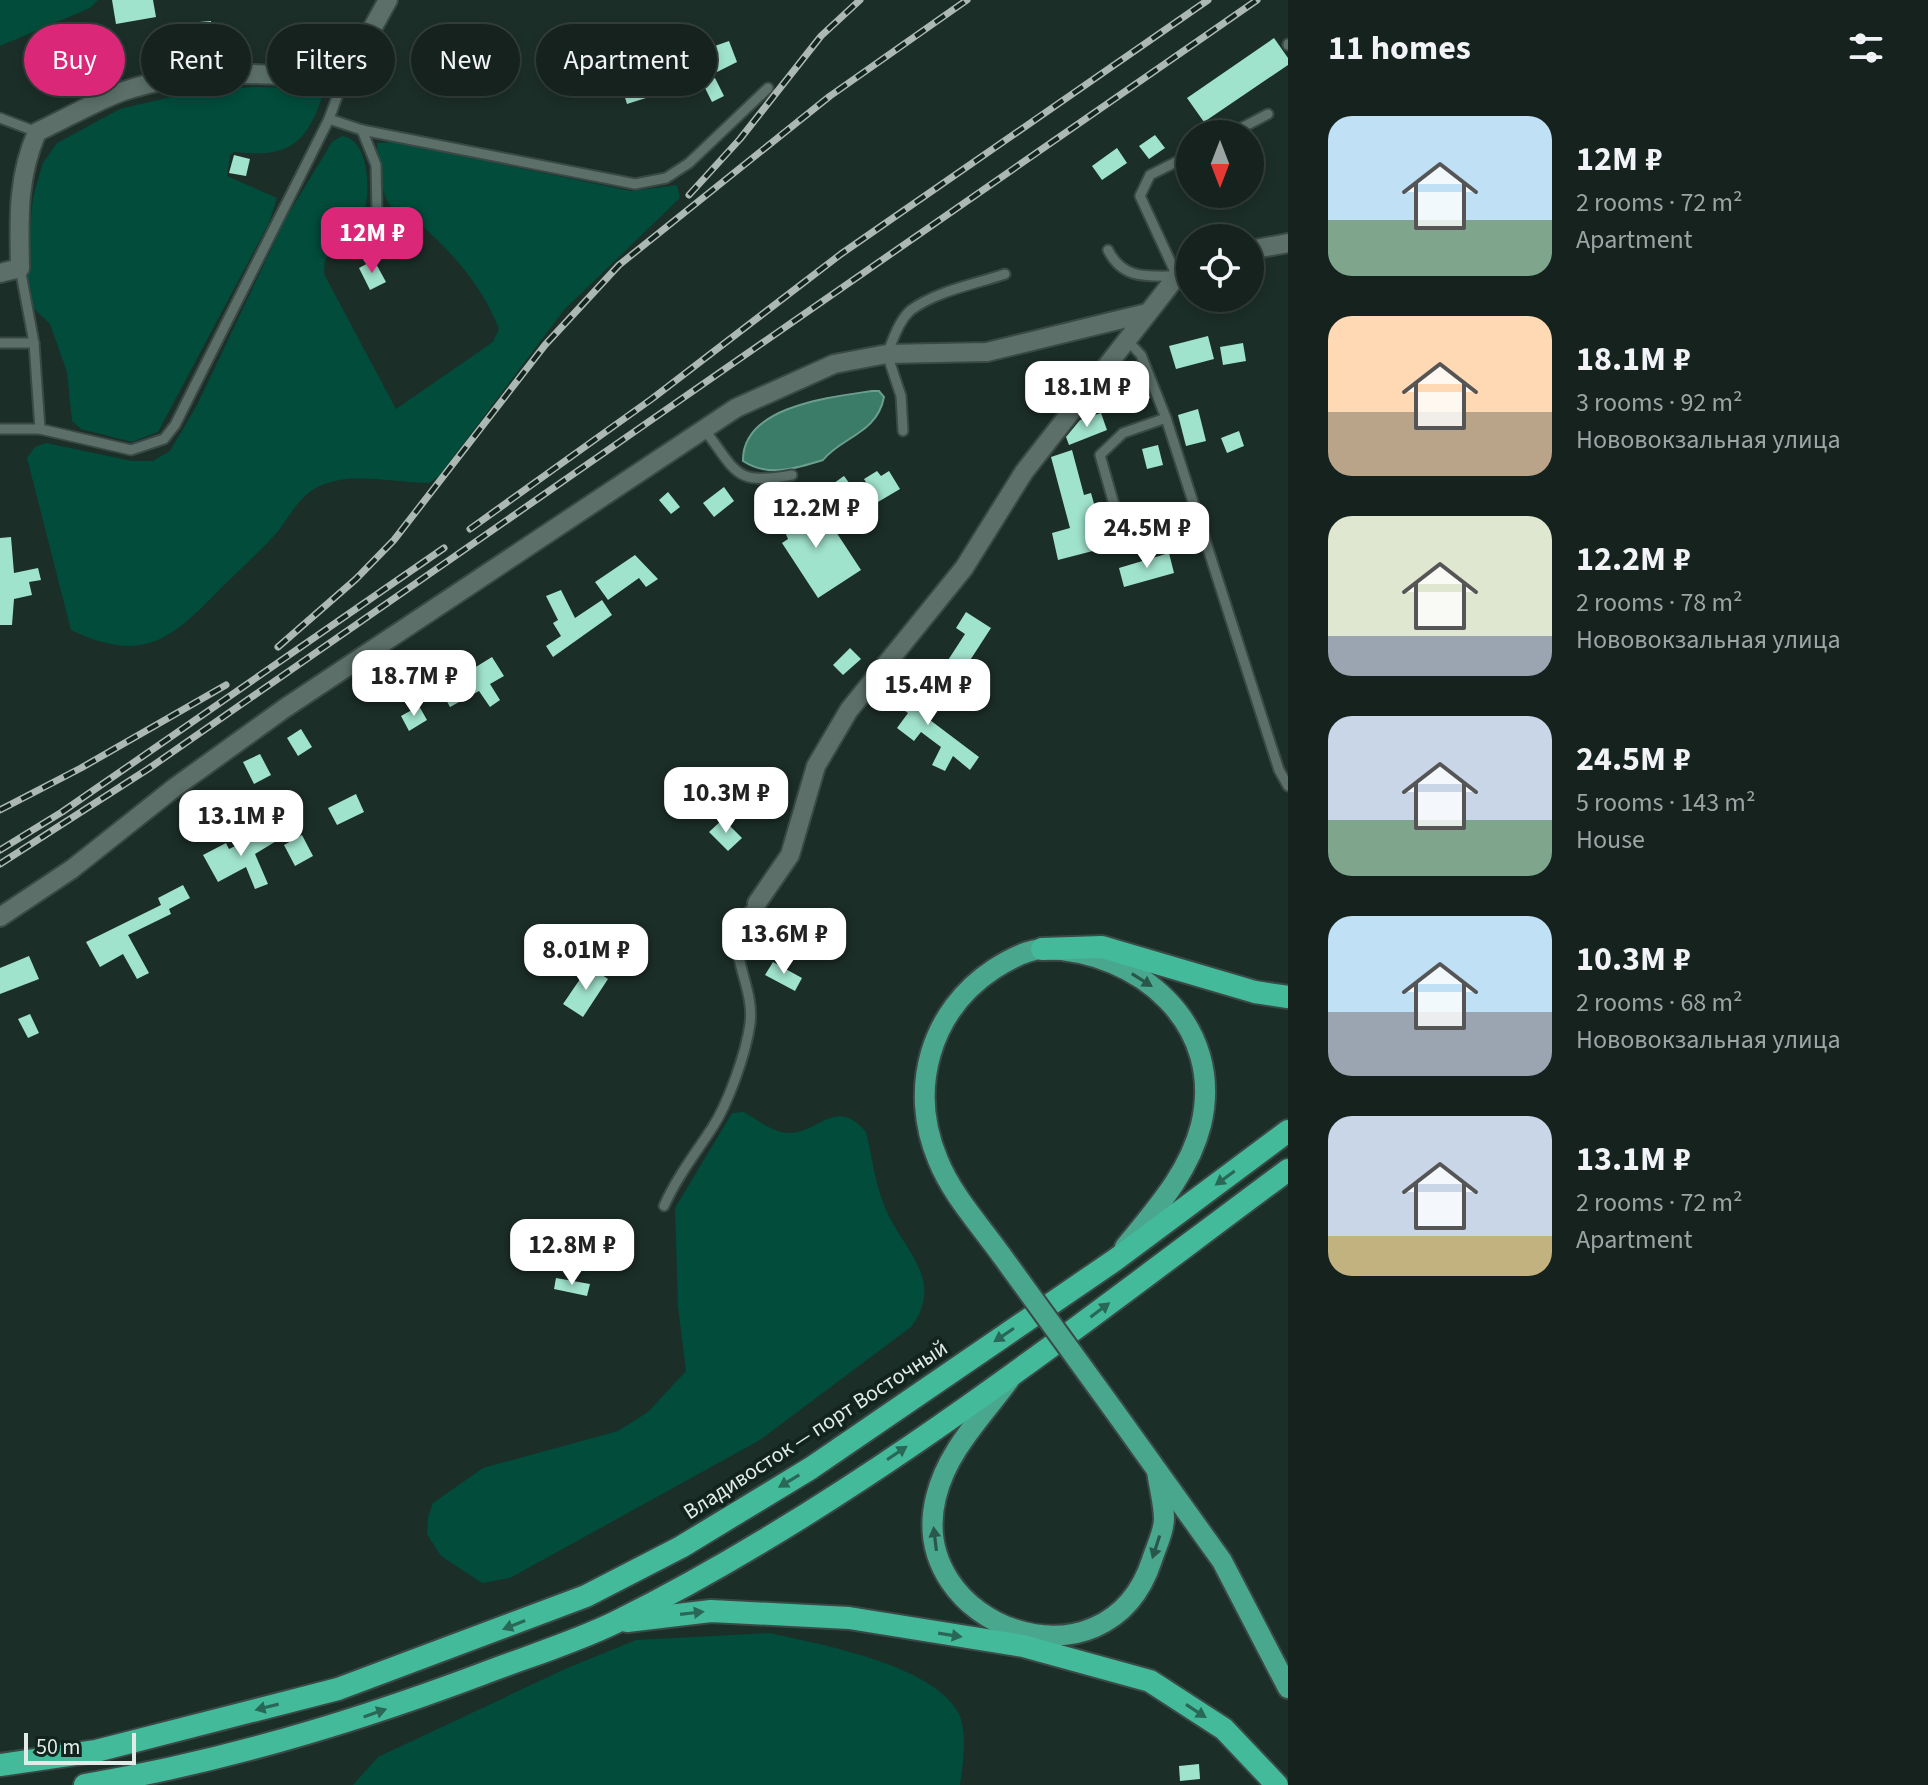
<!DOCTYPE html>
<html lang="en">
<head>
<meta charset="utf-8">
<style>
	:root { --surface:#15221e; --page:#222f2b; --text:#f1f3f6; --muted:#9da4a4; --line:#343f3c; --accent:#db2777 }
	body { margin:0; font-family:"Source Sans 3",sans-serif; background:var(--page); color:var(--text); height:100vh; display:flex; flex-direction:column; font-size:30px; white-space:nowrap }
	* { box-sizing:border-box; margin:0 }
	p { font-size:26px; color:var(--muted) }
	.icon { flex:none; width:44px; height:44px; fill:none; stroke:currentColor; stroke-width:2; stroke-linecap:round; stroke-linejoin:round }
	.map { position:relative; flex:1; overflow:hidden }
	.drawer { display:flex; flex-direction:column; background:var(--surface); width:640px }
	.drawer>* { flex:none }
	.guide { position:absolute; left:24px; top:24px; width:760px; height:72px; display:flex; gap:16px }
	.needle { width:52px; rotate:180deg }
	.tools { position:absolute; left:1176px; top:120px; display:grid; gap:16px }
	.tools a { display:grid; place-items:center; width:88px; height:88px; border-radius:50%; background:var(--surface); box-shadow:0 4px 12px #0003,0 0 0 2px var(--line); font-size:40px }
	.scale { position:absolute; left:24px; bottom:20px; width:112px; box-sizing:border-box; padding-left:8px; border:4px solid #e1ece8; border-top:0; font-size:22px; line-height:28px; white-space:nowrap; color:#e1ece8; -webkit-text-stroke:6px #13241e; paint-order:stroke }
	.price { position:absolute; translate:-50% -68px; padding:0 18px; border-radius:16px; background:#fff; color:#222; font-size:26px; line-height:52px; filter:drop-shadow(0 2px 4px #0008) }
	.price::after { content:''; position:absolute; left:50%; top:48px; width:24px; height:18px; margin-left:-12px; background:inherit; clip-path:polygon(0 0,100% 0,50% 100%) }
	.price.active { background:var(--accent); color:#fff }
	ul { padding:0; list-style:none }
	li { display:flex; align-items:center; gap:24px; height:200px; padding:0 40px }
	li span { display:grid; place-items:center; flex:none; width:224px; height:160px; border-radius:24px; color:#555 }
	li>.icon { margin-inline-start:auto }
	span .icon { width:96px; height:96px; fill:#fffc; stroke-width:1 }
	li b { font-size:34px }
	h2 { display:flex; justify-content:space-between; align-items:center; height:96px; padding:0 40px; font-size:34px }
	.chip { padding:0 28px; border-radius:36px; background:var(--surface); box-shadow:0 4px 12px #0003,0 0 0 2px var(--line); font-size:28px; line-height:72px }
	.chip.active { background:var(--accent); color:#fff }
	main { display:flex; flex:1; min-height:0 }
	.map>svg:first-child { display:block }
</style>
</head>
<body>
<main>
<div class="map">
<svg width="1288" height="1785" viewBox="0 0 1288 1785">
	<rect width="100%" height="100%" fill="#1c2e28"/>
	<g fill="#014c3b">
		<polygon points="0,0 98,0 90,8 0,46"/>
		<path d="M 252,87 L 315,88 L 322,97 C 306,146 286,158 234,152 L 230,155 L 227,176 L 277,198 L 269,223 L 158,432 L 132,442 L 81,429 L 72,421 L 67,372 L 50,324 L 31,306 L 26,270 L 33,197 L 43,163 L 57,143 L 120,109 L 192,92 Z"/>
		<path d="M 342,136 C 375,140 372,215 355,236 C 348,245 334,252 325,259 L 324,274 L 396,409 L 493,342 L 499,329 C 483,286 448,247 413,218 C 407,213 397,214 392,208 C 381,196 376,159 377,143 L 393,142 L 631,191 L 677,185 L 680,198 L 564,310 L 439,476 L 429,483 C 394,483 353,471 320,486 C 301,494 291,514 279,530 C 262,550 242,568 223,586 C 172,639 144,665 71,630 L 27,458 L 35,447 L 46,443 L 132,461 L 153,461 L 170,451 L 197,405 L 286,218 L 332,142 Z"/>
		<path d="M 744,1112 C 758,1120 774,1134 791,1133 C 821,1131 836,1097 866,1132 C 872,1156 875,1182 884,1205 C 901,1249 947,1279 911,1327 L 760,1440 L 510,1578 L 482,1583 L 441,1556 L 427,1534 L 428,1517 L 433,1503 L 483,1468 L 618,1431 L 648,1412 L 686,1371 L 678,1306 L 675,1208 L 732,1113 Z"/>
		<path d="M 769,1633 C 819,1644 931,1664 958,1712 C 968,1731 963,1765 960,1785 L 353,1785 L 378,1757 L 565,1669 L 636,1640 Z"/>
	</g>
	<path fill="#3a7c68" stroke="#6c9e8e" stroke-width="2" d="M 872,391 L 879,391 L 884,397 C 877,434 841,437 823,460 C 796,468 769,478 743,461 C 742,406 831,397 872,391 Z"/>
	<g fill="#a0e3cc">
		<polygon points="112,0 153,0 156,17 116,24"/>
		<polygon points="211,21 212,32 228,31 229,54 202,55 199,22"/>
		<polygon points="311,31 311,52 280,53 279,32"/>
		<polygon points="1274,38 1288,58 1288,65 1204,122 1187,98"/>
		<polygon points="729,41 737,62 717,72 709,48"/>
		<polygon points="715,78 724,96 712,102 703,84"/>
		<polygon points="641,82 646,98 627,104 622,88"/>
		<polygon points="1155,135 1165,148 1149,159 1139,146"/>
		<polygon points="1117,148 1127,163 1102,180 1092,166"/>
		<polygon points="234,155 250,159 246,176 229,173"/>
		<polygon points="374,260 386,282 370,290 359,268"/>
		<polygon points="1208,336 1214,359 1176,369 1169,346"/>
		<polygon points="1243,343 1246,361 1223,365 1220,347"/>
		<polygon points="1143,381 1150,398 1122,408 1115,391"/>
		<polygon points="1198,409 1206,441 1186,446 1178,415"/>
		<polygon points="1101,413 1107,430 1069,445 1066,437 1080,420"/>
		<polygon points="1239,431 1244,446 1227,453 1221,438"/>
		<polygon points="1158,445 1163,465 1147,469 1142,449"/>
		<polygon points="1072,450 1084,495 1091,493 1099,521 1159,505 1166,532 1058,560 1052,533 1070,528 1051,457"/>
		<polygon points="877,471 881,476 889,471 900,489 878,502 864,479"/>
		<polygon points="844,476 856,492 845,499 834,483"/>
		<polygon points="724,487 734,501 714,517 703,503"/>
		<polygon points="668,492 680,507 671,514 659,500"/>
		<polygon points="795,500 806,527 825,515 861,570 818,598 782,543 788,539 775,509"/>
		<polygon points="11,537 14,573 38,568 41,580 29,582 32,595 14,599 12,625 0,625 0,538"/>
		<polygon points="1169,553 1174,573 1124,587 1119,568"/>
		<polygon points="635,555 658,579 646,587 639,578 608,600 595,582"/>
		<polygon points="561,590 575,618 602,600 612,615 553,657 546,646 561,636 553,623 558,620 546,596"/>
		<polygon points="966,612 991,628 954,685 939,674 965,634 956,628"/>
		<polygon points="850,648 861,659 843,675 833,665"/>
		<polygon points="492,657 504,676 490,684 500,700 490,707 479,691 450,707 440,689"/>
		<polygon points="887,682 916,702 923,692 941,705 930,720 979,757 970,770 953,756 945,771 932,765 941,747 921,732 914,741 897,728 908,713 879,693"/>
		<polygon points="419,706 427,720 409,731 401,716"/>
		<polygon points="301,729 312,747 298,756 287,738"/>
		<polygon points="260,754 271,775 254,784 243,762"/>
		<polygon points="356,794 364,812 337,825 328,808"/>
		<polygon points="723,819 742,838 728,851 709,832"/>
		<polygon points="268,825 278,840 255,854 268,884 255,889 246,867 218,882 203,855 226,843 229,849 260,834 258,831"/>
		<polygon points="302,835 313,856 295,866 284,845"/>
		<polygon points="183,885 190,898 169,909 171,914 128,935 149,973 137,979 123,954 100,967 86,942 161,905 158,898"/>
		<polygon points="29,956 39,979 0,994 0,968"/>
		<polygon points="773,962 802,978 795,991 765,975"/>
		<polygon points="589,966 608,979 583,1017 563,1004"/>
		<polygon points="30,1014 39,1033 28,1038 18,1019"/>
		<polygon points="556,1278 590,1284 587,1296 554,1289"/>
		<polygon points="1199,1764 1200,1779 1180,1781 1179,1766"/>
	</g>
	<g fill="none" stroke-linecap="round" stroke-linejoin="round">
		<defs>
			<g id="service">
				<polyline points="1288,44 1288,45"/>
				<polyline points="0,118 37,132"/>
				<polyline points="329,119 362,130 635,184 666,178 689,163 768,88"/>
				<polyline points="362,130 376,165 377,212"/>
				<polyline points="1230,134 1268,114"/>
				<path d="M 1108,250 C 1123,280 1147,276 1177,276 L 1140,196 L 1150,175 L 1190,155"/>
				<polyline points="20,268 34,343 40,429"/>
				<polyline points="1127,340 1141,355 1166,418 1279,770 1288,786"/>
				<polyline points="0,343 34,343"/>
				<polyline points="0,429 40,429 131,450 164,439 175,425 329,119 342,83"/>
				<path d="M 704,429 C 737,472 734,486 792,475"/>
				<path d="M 903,431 L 901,396 L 887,354 C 893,340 899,320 911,310 C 936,291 976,284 1005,274"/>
				<polyline points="1115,508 1100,455 1123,433 1166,418"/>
				<path d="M 664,1206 C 677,1177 695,1154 712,1128 C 728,1104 746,1053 750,1024 C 756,979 714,941 757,903"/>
			</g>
			<g id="minor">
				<polyline points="1250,250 1288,243"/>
				<path d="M 0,273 L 20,268 C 19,219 17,178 37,132 C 65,119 92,103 121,92 C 189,68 272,71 342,83 L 388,0"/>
				<polyline points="757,903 790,855 816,766 849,710 964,568 1024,472 1177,276 1190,269"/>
				<polyline points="0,917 72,869 174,788 285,708 736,408 834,364 887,354 987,352 1147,313"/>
			</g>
			<g id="primary">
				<path d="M 1002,1256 C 980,1225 952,1195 938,1160 C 908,1089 930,1011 994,969 C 1008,960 1028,949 1044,949 C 1140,951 1225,1025 1201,1125 C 1189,1173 1155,1210 1125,1247"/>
				<path d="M 1009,1380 C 982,1417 947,1451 936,1497 C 904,1626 1106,1700 1152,1560 C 1156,1547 1164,1532 1164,1519 C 1164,1503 1159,1487 1157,1471"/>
				<polyline points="1113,1409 1222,1561 1288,1688"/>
			</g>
			<g id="trunk">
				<polyline points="1042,949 1102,947 1255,992 1288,997"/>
				<polyline points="627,1621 711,1611 849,1618 1023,1646 1150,1681 1224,1729 1277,1785"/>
				<polyline points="0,1765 96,1751 338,1689 586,1596 681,1547 811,1468 1115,1260 1288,1131"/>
				<path d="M 85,1785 C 222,1762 352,1723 482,1674 C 526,1657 573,1643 616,1622 C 858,1501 1072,1330 1288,1170"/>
			</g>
		</defs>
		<use href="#service" stroke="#3a4945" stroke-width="13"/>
		<use href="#minor" stroke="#3a4945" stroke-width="22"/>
		<use href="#primary" stroke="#3a4945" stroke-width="24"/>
		<use href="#trunk" stroke="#3a4945" stroke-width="26"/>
		<use href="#service" stroke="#5c7069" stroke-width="9"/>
		<use href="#minor" stroke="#5c7069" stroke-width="18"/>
		<use href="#primary" stroke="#49a78e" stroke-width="20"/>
		<use href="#trunk" stroke="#43ba9a" stroke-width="22"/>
		<defs>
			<g id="rail">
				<polyline points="689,195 740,139 821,36 860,0"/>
				<polyline points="470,529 653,398 841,254 1208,0"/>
				<polyline points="278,647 356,579 394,540 545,345 619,265 830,96 967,0"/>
				<polyline points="0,810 81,768 226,685"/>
				<polyline points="0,850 62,812 444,548"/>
				<polyline points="0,864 148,769 1257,0"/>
			</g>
		</defs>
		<use href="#rail" stroke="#acb8b4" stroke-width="7"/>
		<use href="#rail" stroke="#13241e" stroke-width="4" stroke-dasharray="12" stroke-linecap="butt"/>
		<defs>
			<polyline id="primary-bridge" points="1002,1256 1113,1409"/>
		</defs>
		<use href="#primary-bridge" stroke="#3a4945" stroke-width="24" stroke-linecap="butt"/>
		<use href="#primary-bridge" stroke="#49a78e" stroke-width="20"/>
	</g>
	<defs><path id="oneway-solid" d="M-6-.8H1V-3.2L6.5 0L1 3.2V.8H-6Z" transform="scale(2)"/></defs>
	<g fill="#29584b">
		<use href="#oneway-solid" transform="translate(1142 980) rotate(32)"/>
		<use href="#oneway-solid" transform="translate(935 1539) rotate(-97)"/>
		<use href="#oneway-solid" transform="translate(1156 1547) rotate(108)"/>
	</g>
	<g fill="#296856">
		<use href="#oneway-solid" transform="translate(1225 1178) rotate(144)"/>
		<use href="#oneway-solid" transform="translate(1100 1310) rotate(-37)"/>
		<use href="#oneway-solid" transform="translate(1004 1335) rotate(146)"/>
		<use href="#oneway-solid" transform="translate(897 1453) rotate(-34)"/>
		<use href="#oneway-solid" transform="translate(789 1481) rotate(149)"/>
		<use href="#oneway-solid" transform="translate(692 1613) rotate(-7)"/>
		<use href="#oneway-solid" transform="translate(514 1625) rotate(158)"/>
		<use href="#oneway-solid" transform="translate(950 1635) rotate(9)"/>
		<use href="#oneway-solid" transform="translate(267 1707) rotate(166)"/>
		<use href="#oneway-solid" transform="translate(1196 1711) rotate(33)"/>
		<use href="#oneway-solid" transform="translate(375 1713) rotate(-19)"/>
	</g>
	<g text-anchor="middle" stroke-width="8" stroke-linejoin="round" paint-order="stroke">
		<g font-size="22" fill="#e1ece8" stroke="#13241e">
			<text transform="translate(815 1429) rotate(-33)" y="8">Владивосток — порт Восточный</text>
		</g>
	</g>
</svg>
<div class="tools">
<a><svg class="needle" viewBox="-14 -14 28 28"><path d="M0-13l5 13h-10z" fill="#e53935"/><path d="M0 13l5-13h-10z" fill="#9da4a4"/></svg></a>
<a><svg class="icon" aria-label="locate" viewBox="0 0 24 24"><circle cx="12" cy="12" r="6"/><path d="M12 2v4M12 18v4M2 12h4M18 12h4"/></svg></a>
</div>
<div class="scale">50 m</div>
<b class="price active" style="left:372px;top:275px">12M ₽</b>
<b class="price" style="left:1087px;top:429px">18.1M ₽</b>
<b class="price" style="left:816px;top:550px">12.2M ₽</b>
<b class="price" style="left:1147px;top:570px">24.5M ₽</b>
<b class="price" style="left:414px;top:718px">18.7M ₽</b>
<b class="price" style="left:928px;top:727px">15.4M ₽</b>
<b class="price" style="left:726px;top:835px">10.3M ₽</b>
<b class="price" style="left:241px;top:858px">13.1M ₽</b>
<b class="price" style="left:784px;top:976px">13.6M ₽</b>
<b class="price" style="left:586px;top:992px">8.01M ₽</b>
<b class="price" style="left:572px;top:1287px">12.8M ₽</b>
<div class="guide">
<a class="chip active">Buy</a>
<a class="chip">Rent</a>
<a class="chip">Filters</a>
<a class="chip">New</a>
<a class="chip">Apartment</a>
</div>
</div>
<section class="drawer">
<h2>11 homes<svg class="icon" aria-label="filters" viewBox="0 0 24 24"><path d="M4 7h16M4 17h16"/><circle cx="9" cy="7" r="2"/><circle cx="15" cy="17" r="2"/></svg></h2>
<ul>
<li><span style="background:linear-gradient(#bfe0f5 65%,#7fa58c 0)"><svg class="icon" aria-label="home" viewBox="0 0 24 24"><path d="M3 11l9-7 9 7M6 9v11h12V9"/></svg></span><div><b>12M ₽</b><p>2 rooms · 72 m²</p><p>Apartment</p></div></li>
<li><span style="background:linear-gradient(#ffd9b3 60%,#b9a48a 0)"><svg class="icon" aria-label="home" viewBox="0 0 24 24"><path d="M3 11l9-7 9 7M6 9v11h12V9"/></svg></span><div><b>18.1M ₽</b><p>3 rooms · 92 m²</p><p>Нововокзальная улица</p></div></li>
<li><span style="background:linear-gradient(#dfe7d0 75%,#9aa5b1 0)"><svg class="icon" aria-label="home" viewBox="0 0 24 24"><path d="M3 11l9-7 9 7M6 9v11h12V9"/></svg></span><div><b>12.2M ₽</b><p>2 rooms · 78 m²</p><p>Нововокзальная улица</p></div></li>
<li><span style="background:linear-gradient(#c9d6e8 65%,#7fa58c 0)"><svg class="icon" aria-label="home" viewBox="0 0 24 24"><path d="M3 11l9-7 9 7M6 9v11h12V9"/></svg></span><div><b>24.5M ₽</b><p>5 rooms · 143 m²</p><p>House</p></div></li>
<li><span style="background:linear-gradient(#bfe0f5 60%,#9aa5b1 0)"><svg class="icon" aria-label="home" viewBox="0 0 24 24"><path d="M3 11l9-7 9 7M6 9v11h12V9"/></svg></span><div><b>10.3M ₽</b><p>2 rooms · 68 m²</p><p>Нововокзальная улица</p></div></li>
<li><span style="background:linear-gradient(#c9d6e8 75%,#c2b280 0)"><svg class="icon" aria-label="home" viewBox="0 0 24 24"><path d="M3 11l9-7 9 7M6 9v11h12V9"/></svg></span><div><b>13.1M ₽</b><p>2 rooms · 72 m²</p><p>Apartment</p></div></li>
</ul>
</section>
</main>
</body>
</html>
